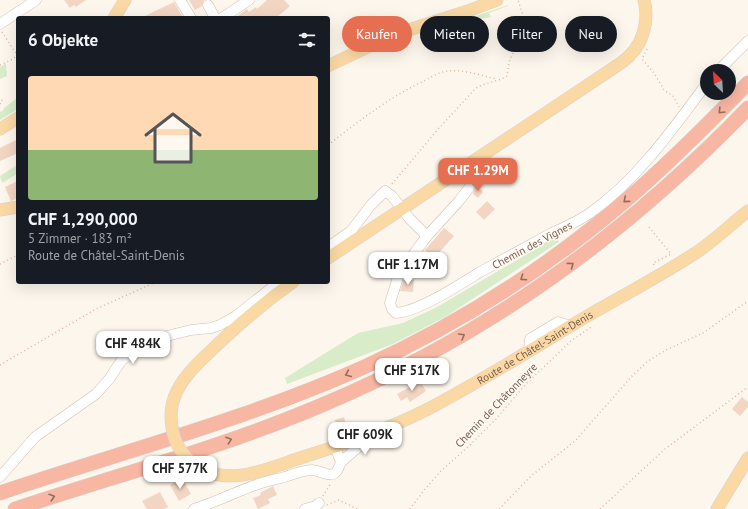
<!DOCTYPE html>
<html lang="de">
<head>
<meta charset="utf-8">
<style>
	:root { --surface:#171b24; --page:#242831; --text:#f1f3f6; --muted:#9ea1a6; --accent:#e76f51 }
	body { margin:0; font-family:"PT Sans",sans-serif; background:var(--page); color:var(--text); height:100vh; display:flex; flex-direction:column; font-size:15px; white-space:nowrap }
	* { box-sizing:border-box; margin:0 }
	p { font-size:13px; color:var(--muted) }
	.icon { flex:none; width:22px; height:22px; fill:none; stroke:currentColor; stroke-width:2; stroke-linecap:round; stroke-linejoin:round }
	.map { position:relative; flex:1; overflow:hidden }
	.panel { position:absolute; left:16px; top:16px; width:314px; height:268px; display:flex; flex-direction:column; background:var(--surface); border-radius:4px; box-shadow:0 4px 16px #0002 }
	.panel>* { flex:none }
	.guide { position:absolute; left:342px; top:16px; width:346px; height:36px; display:flex; gap:8px }
	.needle { width:26px; rotate:335deg }
	.controls { position:absolute; left:700px; top:64px; display:grid; gap:8px }
	.controls a { display:grid; place-items:center; width:36px; height:36px; border-radius:50%; background:var(--surface); box-shadow:0 4px 16px #0002; font-size:20px }
	.price { position:absolute; translate:-50% -34px; padding:0 9px; border-radius:8px; background:#fff; color:#222; font-size:13px; line-height:26px; filter:drop-shadow(0 1px 2px #0008) }
	.price::after { content:''; position:absolute; left:50%; top:24px; width:12px; height:9px; margin-left:-6px; background:inherit; clip-path:polygon(0 0,100% 0,50% 100%) }
	.price.on { background:var(--accent); color:#fff }
	ul { padding:0; list-style:none }
	li { display:grid; align-content:center; gap:8px; height:212px; padding:0 12px }
	li span { display:grid; place-items:center; height:124px; border-radius:4px; color:#555 }
	li>.icon { margin-inline-start:auto }
	span .icon { width:72px; height:72px; fill:#fffc; stroke-width:1 }
	li b { font-size:17px }
	h2 { display:flex; justify-content:space-between; align-items:center; height:48px; padding:0 12px; font-size:17px }
	.pill { padding:0 14px; border-radius:18px; background:var(--surface); box-shadow:0 4px 16px #0002; font-size:14px; line-height:36px }
	.pill.on { background:var(--accent); color:#fff }
	.map>svg:first-child { display:block }
</style>
</head>
<body>
<div class="map">
<svg width="748" height="509" viewBox="0 0 748 509">
	<rect width="100%" height="100%" fill="#fdf6ec"/>
	<g fill="#d8ecc9">
		<polygon points="508,5 508,6 489,13 491,17 465,22 464,20"/>
		<polygon points="6,63 7,76 0,79 0,67"/>
		<polygon points="16,99 18,102 18,109 0,120 0,112 4,110 3,109"/>
		<polygon points="17,165 18,173 2,183 0,176"/>
		<polygon points="556,237 559,242 445,317 393,344 287,384 285,378 358,333 403,323 437,307"/>
	</g>
	<g fill="#f3d5c3">
		<polygon points="64,0 86,0 76,7 74,5 70,8"/>
		<polygon points="189,0 204,0 202,6 195,10"/>
		<polygon points="267,0 284,0 290,6 276,18 235,18 247,9 249,12 256,7 257,9"/>
		<polygon points="174,2 182,16 177,18 141,18"/>
		<polygon points="18,139 18,153 0,161 0,148"/>
		<polygon points="18,181 18,198 11,201 5,187"/>
		<polygon points="475,185 483,192 478,198 473,194 475,189"/>
		<polygon points="487,201 495,209 484,220 476,212"/>
		<polygon points="444,228 454,236 434,258 425,250"/>
		<polygon points="404,279 414,280 413,292 400,291"/>
		<polygon points="420,381 426,391 410,402 407,397 401,401 397,394"/>
		<polygon points="742,397 748,402 748,407 740,416 732,409"/>
		<polygon points="344,417 346,426 337,429 335,420"/>
		<polygon points="182,478 191,494 179,501 170,485"/>
		<polygon points="273,486 277,495 268,499 270,503 258,509 253,498 261,495 260,493"/>
		<polygon points="160,492 168,507 164,509 147,509 142,501"/>
	</g>
	<g fill="none" stroke-linecap="round" stroke-linejoin="round">
		<defs>
			<g id="minor">
				<polyline points="180,0 191,18"/>
				<polyline points="208,5 215,18"/>
				<polyline points="222,18 249,0"/>
				<polyline points="0,24 36,0"/>
				<polyline points="718,71 748,41"/>
				<polyline points="427,236 459,201 469,188"/>
				<path d="M 328,247 L 351,231 L 371,205 L 385,191 L 392,196 L 409,218 L 427,236 L 399,274 L 390,303 L 392,309 L 396,313 C 420,311 459,285 480,272 C 504,259 528,246 552,233 C 565,227 579,221 590,213 C 638,179 673,129 707,83"/>
				<polyline points="529,350 530,339 558,322 571,326"/>
				<polyline points="341,462 363,443 363,436"/>
				<polyline points="0,477 35,437 96,394 110,378 121,361 136,349 167,336 191,330 211,328 220,325 236,316 279,282"/>
				<path d="M 194,509 C 216,502 236,492 258,484 C 266,481 276,479 285,477 C 293,474 303,470 312,470 C 327,472 334,483 341,462 L 335,447"/>
				<polyline points="305,509 316,506 319,503"/>
			</g>
			<g id="major">
				<polyline points="114,18 125,0"/>
				<polyline points="328,66 393,35 468,11 497,0"/>
				<polyline points="0,129 18,118"/>
				<polyline points="0,210 18,207"/>
				<path d="M 328,258 L 618,65 C 622,62 627,59 630,55 C 644,42 649,18 644,0"/>
				<path d="M 172,427 C 170,415 171,403 177,391 C 186,373 202,359 217,345 C 241,322 266,301 293,282"/>
				<path id="s1" d="M 195,466 C 229,488 269,468 303,457 C 345,444 387,430 426,410 C 482,381 535,347 589,315 C 624,295 660,276 694,254 C 713,242 730,225 748,211"/>
				<polyline points="717,509 748,458"/>
			</g>
			<g id="highway">
				<path d="M 0,493 C 121,452 245,420 362,368 C 462,323 557,261 639,189 C 677,155 713,119 748,83"/>
				<path d="M 15,509 C 120,474 228,446 329,402 C 491,333 626,234 748,108"/>
			</g>
		</defs>
		<use href="#minor" stroke="#d1beb0" stroke-width="11"/>
		<use href="#major" stroke="#dad1cd" stroke-width="13"/>
		<use href="#highway" stroke="#dad1cd" stroke-width="15"/>
		<g stroke="#d9b8a5" stroke-width="1.5" stroke-dasharray="1 3" stroke-linecap="butt">
			<polyline points="2,32 15,52 18,55"/>
			<polyline points="647,49 642,59 654,73 664,90 673,96 679,107"/>
			<polyline points="0,65 13,59 18,54"/>
			<polyline points="0,104 2,102 2,97"/>
			<path d="M 328,145 C 359,121 391,96 426,80 C 433,76 441,71 449,71 C 464,69 482,76 497,79"/>
			<path d="M 392,184 L 439,128 L 476,88 C 486,82 498,82 507,76 L 509,62 L 526,25 L 518,0"/>
			<polyline points="649,227 671,254 653,263 655,267"/>
			<polyline points="0,264 18,255"/>
			<polyline points="0,365 96,309 156,282"/>
			<polyline points="323,496 331,483"/>
			<polyline points="327,505 339,500 357,509"/>
			<polyline points="410,509 425,489 441,471 470,445 496,419 526,384 571,341 591,327 592,325"/>
			<polyline points="499,509 531,476 575,441 632,376 648,361 666,350 703,333 748,301"/>
			<polyline points="600,509 665,449 748,387"/>
		</g>
		<use href="#minor" stroke="#fff" stroke-width="10"/>
		<use href="#major" stroke="#fbd9a5" stroke-width="12"/>
		<use href="#highway" stroke="#f7b7a3" stroke-width="14"/>
		<defs>
			<path id="major-bridge" d="M 172,427 C 174,443 183,456 195,466"/>
		</defs>
		<use href="#major-bridge" stroke="#dad1cd" stroke-width="13" stroke-linecap="butt"/>
		<use href="#major-bridge" stroke="#fbd9a5" stroke-width="12"/>
	</g>
	<defs><path id="oneway-chevron" d="M-2-3.5L2.5 0L-2 3.5" fill="none" stroke-width="1.6" stroke-linecap="round" stroke-linejoin="round"/></defs>
	<g stroke="#936e5e">
		<use href="#oneway-chevron" transform="translate(721 111) rotate(134)"/>
		<use href="#oneway-chevron" transform="translate(626 200) rotate(140)"/>
		<use href="#oneway-chevron" transform="translate(571 265) rotate(-37)"/>
		<use href="#oneway-chevron" transform="translate(523 278) rotate(146)"/>
		<use href="#oneway-chevron" transform="translate(462 336) rotate(-30)"/>
		<use href="#oneway-chevron" transform="translate(348 374) rotate(157)"/>
		<use href="#oneway-chevron" transform="translate(229 440) rotate(-19)"/>
		<use href="#oneway-chevron" transform="translate(52 497) rotate(-18)"/>
	</g>
	<g text-anchor="middle" stroke-width="3" stroke-linejoin="round" paint-order="stroke">
		<g font-size="11" fill="#7a5c4d" stroke="#fffaf3">
			<text transform="translate(532 245) rotate(-28)" y="4">Chemin des Vignes</text>
			<text dy="4" stroke="none"><textPath href="#s1" startOffset="370">Route de Châtel-Saint-Denis</textPath></text>
			<text transform="translate(496 405) rotate(-46)" y="4">Chemin de Châtonneyre</text>
		</g>
	</g>
</svg>
<div class="controls">
<a><svg class="needle" viewBox="-14 -14 28 28"><path d="M0-13l5 13h-10z" fill="#e53935"/><path d="M0 13l5-13h-10z" fill="#9ea1a6"/></svg></a>
</div>
<b class="price on" style="left:478px;top:192px">CHF 1.29M</b>
<b class="price" style="left:408px;top:286px">CHF 1.17M</b>
<b class="price" style="left:133px;top:365px">CHF 484K</b>
<b class="price" style="left:412px;top:392px">CHF 517K</b>
<b class="price" style="left:365px;top:456px">CHF 609K</b>
<b class="price" style="left:180px;top:490px">CHF 577K</b>
<div class="guide">
<a class="pill on">Kaufen</a>
<a class="pill">Mieten</a>
<a class="pill">Filter</a>
<a class="pill">Neu</a>
</div>
<section class="panel">
<h2>6 Objekte<svg class="icon" aria-label="filters" viewBox="0 0 24 24"><path d="M4 7h16M4 17h16"/><circle cx="9" cy="7" r="2"/><circle cx="15" cy="17" r="2"/></svg></h2>
<ul>
<li><span style="background:linear-gradient(#ffd9b3 60%,#8fb573 0)"><svg class="icon" aria-label="home" viewBox="0 0 24 24"><path d="M3 11l9-7 9 7M6 9v11h12V9"/></svg></span><div><b>CHF 1,290,000</b><p>5 Zimmer · 183 m²</p><p>Route de Châtel-Saint-Denis</p></div></li>
</ul>
</section>
</div>
</body>
</html>
